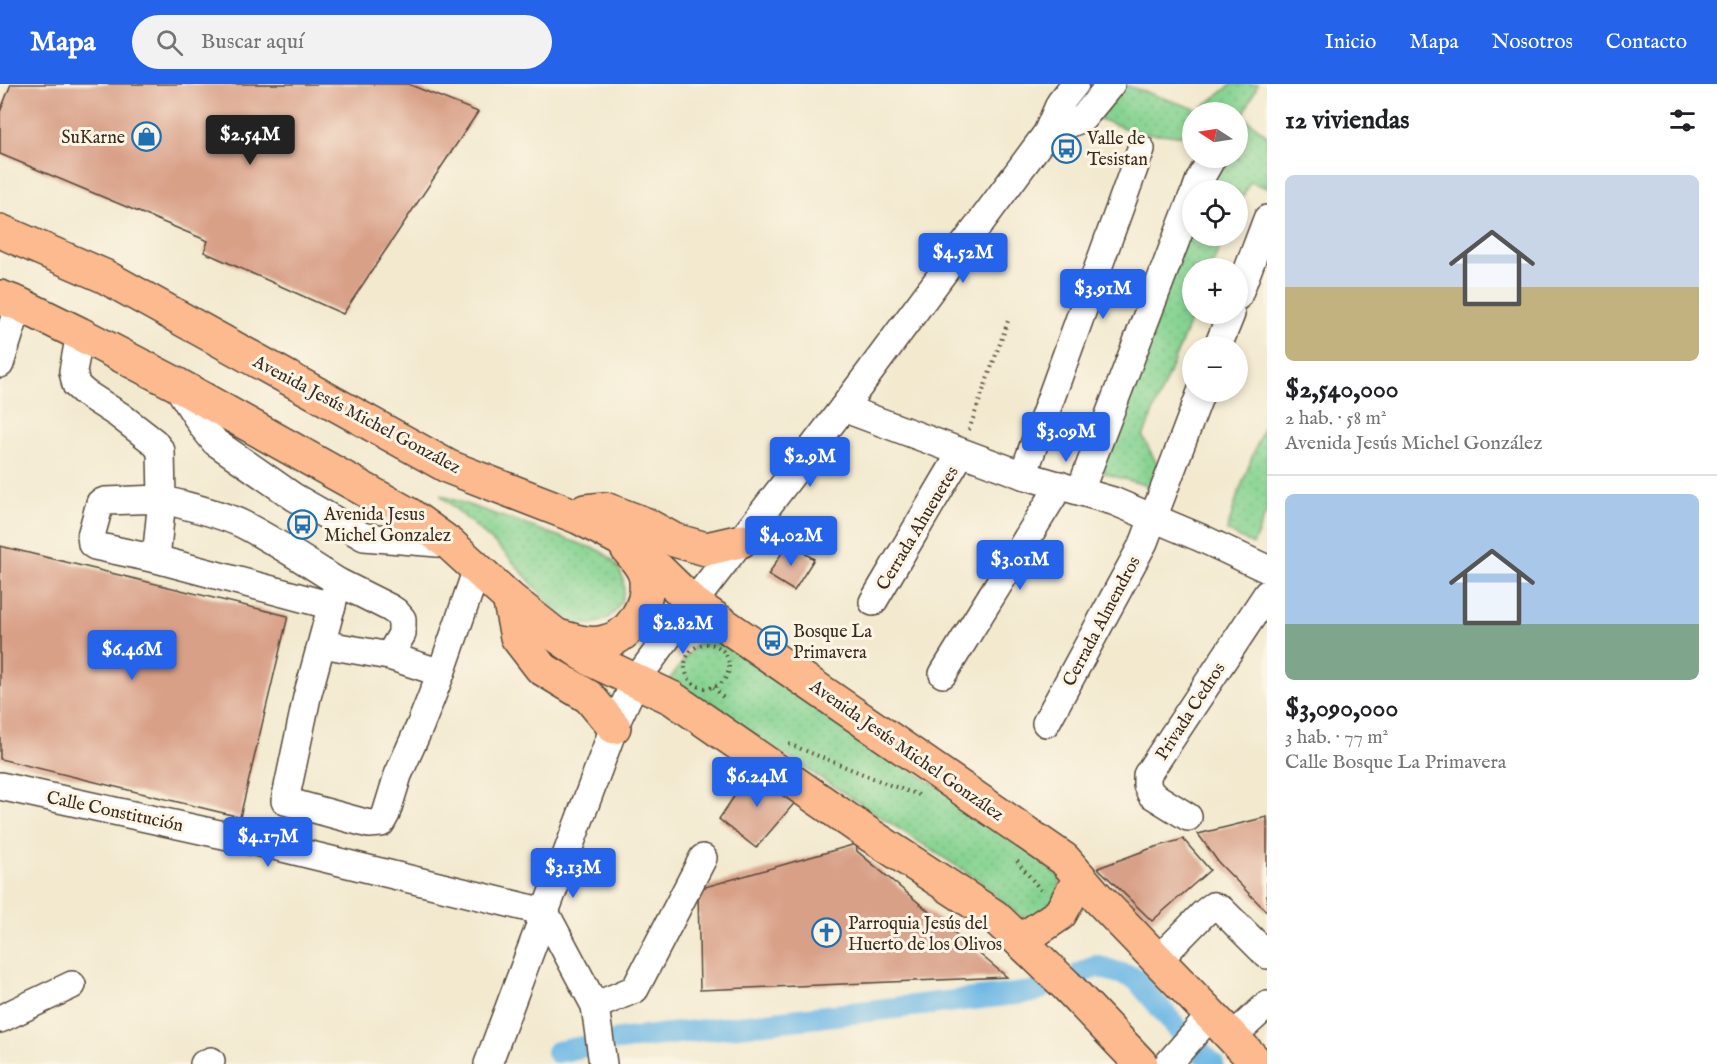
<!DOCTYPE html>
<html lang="es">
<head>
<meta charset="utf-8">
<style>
	:root { --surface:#fff; --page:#f2f2f2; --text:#202124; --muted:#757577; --line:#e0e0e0; --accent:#2563eb }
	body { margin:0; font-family:"IM FELL English",serif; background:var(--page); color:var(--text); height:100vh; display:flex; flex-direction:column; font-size:22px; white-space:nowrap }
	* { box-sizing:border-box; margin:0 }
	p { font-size:20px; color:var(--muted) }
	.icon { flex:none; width:33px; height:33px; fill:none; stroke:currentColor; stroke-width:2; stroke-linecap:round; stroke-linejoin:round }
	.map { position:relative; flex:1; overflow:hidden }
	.sheet { display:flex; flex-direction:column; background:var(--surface); width:450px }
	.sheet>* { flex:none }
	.needle { width:39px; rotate:282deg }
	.buttons { position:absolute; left:1182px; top:18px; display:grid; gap:12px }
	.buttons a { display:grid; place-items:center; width:66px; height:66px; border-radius:50%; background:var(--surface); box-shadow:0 3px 9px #0003; font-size:30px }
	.price { position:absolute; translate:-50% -51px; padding:0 14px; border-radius:6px; background:var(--accent); color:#fff; font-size:20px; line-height:39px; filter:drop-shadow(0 2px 3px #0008) }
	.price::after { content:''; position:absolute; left:50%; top:36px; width:18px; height:14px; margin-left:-9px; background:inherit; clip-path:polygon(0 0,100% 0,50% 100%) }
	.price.active { background:#222; color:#fff }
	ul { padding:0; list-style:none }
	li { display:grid; align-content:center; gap:12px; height:318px; padding:0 18px }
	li+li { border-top:2px solid var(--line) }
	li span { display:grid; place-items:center; height:186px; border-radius:9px; color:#555 }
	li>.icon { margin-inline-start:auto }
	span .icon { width:108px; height:108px; fill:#fffc; stroke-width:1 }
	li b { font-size:26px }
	h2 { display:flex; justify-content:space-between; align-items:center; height:72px; padding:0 18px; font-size:26px }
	header { display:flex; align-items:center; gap:36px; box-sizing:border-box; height:84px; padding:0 30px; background:var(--accent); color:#fff }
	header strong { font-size:28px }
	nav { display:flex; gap:33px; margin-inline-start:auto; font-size:21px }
	.search { width:420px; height:54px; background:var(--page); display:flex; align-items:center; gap:15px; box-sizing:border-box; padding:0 21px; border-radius:33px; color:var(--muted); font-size:22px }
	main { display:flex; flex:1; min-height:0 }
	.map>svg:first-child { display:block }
</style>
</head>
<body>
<header>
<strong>Mapa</strong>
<div class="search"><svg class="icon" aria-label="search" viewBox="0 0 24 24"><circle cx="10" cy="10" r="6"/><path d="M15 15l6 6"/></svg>Buscar aquí</div>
<nav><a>Inicio</a><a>Mapa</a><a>Nosotros</a><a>Contacto</a></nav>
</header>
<main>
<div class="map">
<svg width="1267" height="980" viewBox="0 0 1267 980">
	<defs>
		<pattern id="grass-dots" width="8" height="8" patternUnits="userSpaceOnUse" patternTransform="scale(1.5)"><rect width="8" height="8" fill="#86d392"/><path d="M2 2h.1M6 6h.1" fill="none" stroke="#75b57d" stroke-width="1.8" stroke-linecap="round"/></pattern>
	</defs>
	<rect width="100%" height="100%" fill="#fcf5e5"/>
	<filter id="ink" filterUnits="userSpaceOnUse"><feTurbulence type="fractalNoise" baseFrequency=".0167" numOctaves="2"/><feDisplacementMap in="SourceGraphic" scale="12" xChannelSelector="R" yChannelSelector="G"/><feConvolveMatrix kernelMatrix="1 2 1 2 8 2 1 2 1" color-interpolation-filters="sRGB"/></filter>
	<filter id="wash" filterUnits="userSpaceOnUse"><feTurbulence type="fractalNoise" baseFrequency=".008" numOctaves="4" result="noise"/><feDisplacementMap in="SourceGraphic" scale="24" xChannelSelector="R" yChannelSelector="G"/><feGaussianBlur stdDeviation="1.35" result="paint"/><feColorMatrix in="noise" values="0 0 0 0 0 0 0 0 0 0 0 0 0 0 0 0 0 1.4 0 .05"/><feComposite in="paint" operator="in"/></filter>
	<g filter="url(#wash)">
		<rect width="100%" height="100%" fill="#f2e9cf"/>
		<g fill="url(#grass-dots)" stroke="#607e58" stroke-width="1.5">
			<polygon points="1232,0 1258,0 1243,32 1267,51 1267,104 1250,98 1238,123 1238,106 1199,106 1211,74 1238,74 1238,28 1192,28 1192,52 1138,49 1096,34 1125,1 1199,26"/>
			<polygon points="1192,125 1192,152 1225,152 1211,184 1192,184 1193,230 1143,353 1159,384 1151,403 1097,387"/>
			<polygon points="1267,334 1267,426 1253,461 1227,447 1237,413"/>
			<path d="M 440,411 L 598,466 C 654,495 609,568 558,529 L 504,468 Z"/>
			<polygon points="705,548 1007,749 1061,794 1057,813 1039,832 1020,833 980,797 669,596"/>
		</g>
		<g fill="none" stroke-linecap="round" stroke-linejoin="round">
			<g stroke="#6cb7e5" stroke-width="22">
				<polyline points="1081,889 1096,882 1135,894 1178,945 1213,980"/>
				<polyline points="618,956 1033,908 1042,904"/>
				<polyline points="557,968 582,963"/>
			</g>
		</g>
		<g id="blocks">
			<g fill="#d9a088">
				<polygon points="11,0 408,0 478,28 343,230 204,168 208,157 0,70 0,28"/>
				<polygon points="788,459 814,475 794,507 768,491"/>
				<polygon points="0,462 288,532 240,733 0,675"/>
				<polygon points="753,684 798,715 756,764 719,735"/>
				<polygon points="1267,733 1267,828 1219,779 1198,750"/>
				<polygon points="1183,755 1210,786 1152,837 1098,784 1149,765"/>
				<polygon points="856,760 857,767 1007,893 700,906 698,805"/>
			</g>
		</g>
	</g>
	<g filter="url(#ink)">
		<use href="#blocks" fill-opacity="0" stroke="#564739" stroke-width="1.5"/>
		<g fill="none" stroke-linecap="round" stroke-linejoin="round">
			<defs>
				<g id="minor">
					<polyline points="1047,49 1083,34 1111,0"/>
					<polyline points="1196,106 1200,95 1212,74"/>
					<polyline points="1238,212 1267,135"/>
					<path d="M 80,250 L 73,287 L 76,301 L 85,309 L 119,331 L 154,358 L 161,367 L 162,415 C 188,423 217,428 242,440 C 275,457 307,478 338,498 L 307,613 L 285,717 L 369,740 L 381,739 L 386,730 L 398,691 L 420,642 L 441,589 L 477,485"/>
					<polyline points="1218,262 1231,230"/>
					<polyline points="0,280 19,220"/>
					<polyline points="176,300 203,343 215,358 294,413 364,453 450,460"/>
					<polyline points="843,324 1023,391 1113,417 1201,454 1267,485"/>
					<polyline points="1023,391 1141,65"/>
					<polyline points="1080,407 1192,114"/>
					<polyline points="156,475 162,415 105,417 100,419 91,452 92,460 95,462 156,475 332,522"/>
					<polyline points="338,498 390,524 396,528 402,535 402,550 389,572"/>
					<polyline points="873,518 961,369"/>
					<polyline points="322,560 389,572 441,589"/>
					<polyline points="943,590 1060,401"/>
					<polyline points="1046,639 1144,458 1201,308"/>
					<polyline points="0,702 274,762 545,828 488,980"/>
					<polyline points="1188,733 1151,710 1147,701 1147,691 1267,510"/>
					<polyline points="1158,876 1204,829 1213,822 1222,826 1267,871"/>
					<polyline points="595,922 635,905 703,774"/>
					<polyline points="0,935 72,901"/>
					<polyline points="1232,953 1267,921"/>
					<polyline points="204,980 211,977"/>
					<polyline points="603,980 595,922 545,828 614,643 636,596 693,519 843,324 1047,49 1060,19 1075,0"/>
					<polyline points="1168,980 1211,931"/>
				</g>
				<g id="major">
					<polyline points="0,147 104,192 449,383 578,433 620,455 659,486 693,519 1064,775 1098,814 1258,980"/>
					<polyline points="0,213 19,220 80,250 176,300 410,431 450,460 509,514 557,552 592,576 672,614 870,751 994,832 1066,901 1141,980"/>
					<polyline points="585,427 605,425 645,440 674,456 706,465 741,457"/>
					<polyline points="509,514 517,553 541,584 589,613 614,643"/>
					<path d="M 562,553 C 576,557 590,562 604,558 C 630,553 649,522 646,496 C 645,484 634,473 627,464"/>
					<polyline points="1020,857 1060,830 1080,794"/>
				</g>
			</defs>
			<use href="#minor" stroke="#564739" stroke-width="30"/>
			<use href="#major" stroke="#564739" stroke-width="36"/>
			<g stroke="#564739" stroke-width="4" stroke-dasharray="1.5 4.5" stroke-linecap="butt">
				<polyline points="969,346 1008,237"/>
				<circle cx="707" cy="582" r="22"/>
				<polyline points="714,603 725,616"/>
				<polyline points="789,660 890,701 922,712"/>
				<polyline points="1017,777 1043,809"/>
			</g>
			<use href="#minor" stroke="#fff" stroke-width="27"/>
			<use href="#major" stroke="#fcba8e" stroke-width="33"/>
		</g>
	</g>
	<defs>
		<symbol id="shop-ring" viewBox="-11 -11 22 22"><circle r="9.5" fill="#fcf5e5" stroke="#1f6fb2" stroke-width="1.5"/><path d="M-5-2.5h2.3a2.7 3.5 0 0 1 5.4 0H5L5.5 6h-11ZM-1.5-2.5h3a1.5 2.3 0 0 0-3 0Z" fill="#1f6fb2"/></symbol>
		<symbol id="bus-ring" viewBox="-11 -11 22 22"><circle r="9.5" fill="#fcf5e5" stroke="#1f6fb2" stroke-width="1.5"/><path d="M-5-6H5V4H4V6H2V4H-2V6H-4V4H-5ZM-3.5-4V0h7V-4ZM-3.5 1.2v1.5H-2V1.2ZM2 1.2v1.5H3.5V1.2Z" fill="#1f6fb2"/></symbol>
		<symbol id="church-ring" viewBox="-11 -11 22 22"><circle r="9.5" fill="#fcf5e5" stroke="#1f6fb2" stroke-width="1.5"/><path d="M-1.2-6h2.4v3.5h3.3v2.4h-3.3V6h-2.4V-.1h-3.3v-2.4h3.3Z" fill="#1f6fb2"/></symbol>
	</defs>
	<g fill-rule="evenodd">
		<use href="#shop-ring" x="130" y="36" width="33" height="33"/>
		<use href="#bus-ring" x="1050" y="48" width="33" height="33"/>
		<use href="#bus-ring" x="286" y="424" width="33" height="33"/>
		<use href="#bus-ring" x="756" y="540" width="33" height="33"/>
		<use href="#church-ring" x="810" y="832" width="33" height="33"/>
	</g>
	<g text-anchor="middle" stroke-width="6" stroke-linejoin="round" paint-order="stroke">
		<g font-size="18" fill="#3b2a1e" stroke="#fcf5e5" text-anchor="start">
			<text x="125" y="59" text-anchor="end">SuKarne</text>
			<text x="1087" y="60">Valle de<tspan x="1087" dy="21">Tesistan</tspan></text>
			<text x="324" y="436">Avenida Jesus<tspan x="324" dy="21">Michel Gonzalez</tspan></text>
			<text x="793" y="553">Bosque La<tspan x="793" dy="21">Primavera</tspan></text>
			<text x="848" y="845">Parroquia Jesús del<tspan x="848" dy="21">Huerto de los Olivos</tspan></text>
		</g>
		<g font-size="18" fill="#3b2a1e" stroke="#fcf5e5">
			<text transform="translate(357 330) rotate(28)" y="6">Avenida Jesús Michel González</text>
			<text transform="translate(917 444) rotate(-59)" y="6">Cerrada Ahueuetes</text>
			<text transform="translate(1101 537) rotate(-62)" y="6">Cerrada Almendros</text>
			<text transform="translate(1190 627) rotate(-57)" y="6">Privada Cedros</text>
			<text transform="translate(907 666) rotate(35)" y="6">Avenida Jesús Michel González</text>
			<text transform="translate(115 727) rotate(12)" y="6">Calle Constitución</text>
		</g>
	</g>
</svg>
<div class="buttons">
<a><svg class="needle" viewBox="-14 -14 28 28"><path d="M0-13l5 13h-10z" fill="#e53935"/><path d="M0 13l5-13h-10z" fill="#757577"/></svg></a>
<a><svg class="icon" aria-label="locate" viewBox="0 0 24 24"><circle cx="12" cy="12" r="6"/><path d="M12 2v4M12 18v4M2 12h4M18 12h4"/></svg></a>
<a>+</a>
<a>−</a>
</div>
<b class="price active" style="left:250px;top:82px">$2.54M</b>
<b class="price" style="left:963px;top:200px">$4.52M</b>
<b class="price" style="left:1103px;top:236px">$3.91M</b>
<b class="price" style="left:1066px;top:379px">$3.09M</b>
<b class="price" style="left:810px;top:404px">$2.9M</b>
<b class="price" style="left:791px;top:483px">$4.02M</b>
<b class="price" style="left:1020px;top:507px">$3.01M</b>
<b class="price" style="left:683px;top:571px">$2.82M</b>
<b class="price" style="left:132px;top:597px">$6.46M</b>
<b class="price" style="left:757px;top:724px">$6.24M</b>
<b class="price" style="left:268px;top:784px">$4.17M</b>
<b class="price" style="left:573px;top:815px">$3.13M</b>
</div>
<section class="sheet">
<h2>12 viviendas<svg class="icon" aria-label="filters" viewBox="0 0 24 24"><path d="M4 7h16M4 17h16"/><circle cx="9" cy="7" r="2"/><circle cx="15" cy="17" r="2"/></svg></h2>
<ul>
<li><span style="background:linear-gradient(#c9d6e8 60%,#c2b280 0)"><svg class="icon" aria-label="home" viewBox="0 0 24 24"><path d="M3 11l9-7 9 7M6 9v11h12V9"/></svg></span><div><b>$2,540,000</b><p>2 hab. · 58 m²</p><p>Avenida Jesús Michel González</p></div></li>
<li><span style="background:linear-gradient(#a9c7e8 70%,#7fa58c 0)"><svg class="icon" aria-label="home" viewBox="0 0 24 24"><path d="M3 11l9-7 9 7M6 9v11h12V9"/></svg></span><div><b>$3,090,000</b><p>3 hab. · 77 m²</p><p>Calle Bosque La Primavera</p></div></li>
</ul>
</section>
</main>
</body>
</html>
